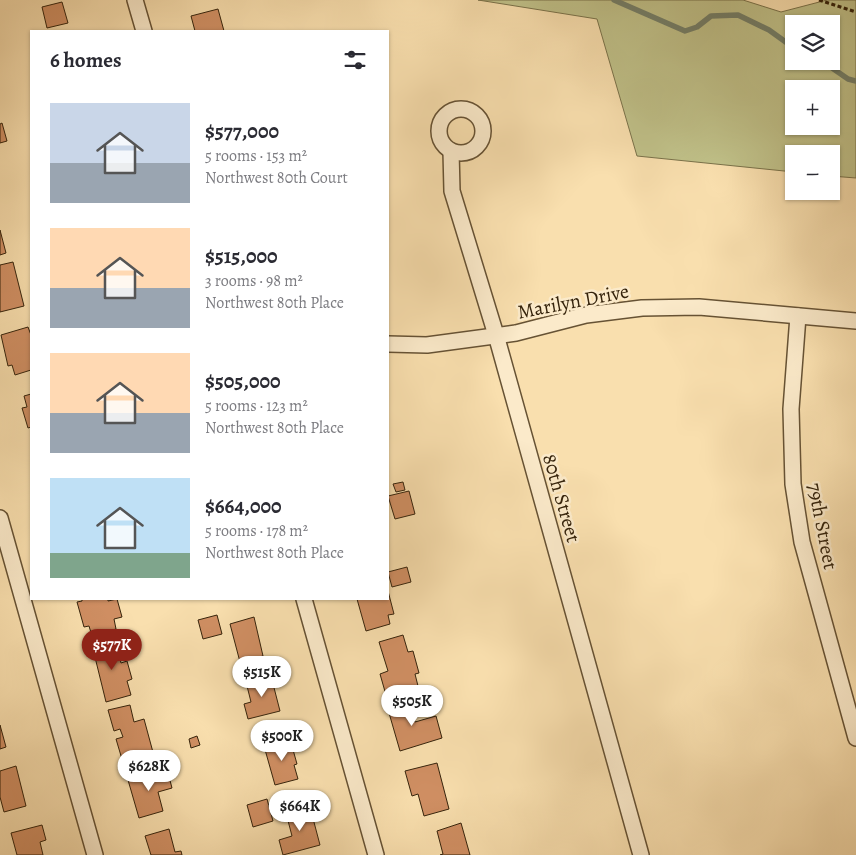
<!DOCTYPE html>
<html lang="en">
<head>
<meta charset="utf-8">
<style>
	:root { --surface:#fff; --page:#f2f2f3; --text:#2b2b33; --muted:#7c7c81; --accent:#8f2418 }
	body { margin:0; font-family:Alegreya,serif; background:var(--page); color:var(--text); height:100vh; display:flex; flex-direction:column; font-size:19px; white-space:nowrap }
	* { box-sizing:border-box; margin:0 }
	p { font-size:16px; color:var(--muted) }
	.icon { flex:none; width:28px; height:28px; fill:none; stroke:currentColor; stroke-width:2; stroke-linecap:round; stroke-linejoin:round }
	.map { position:relative; flex:1; overflow:hidden }
	.drawer { position:absolute; left:30px; top:30px; width:359px; height:570px; display:flex; flex-direction:column; background:var(--surface); border-radius:0px; box-shadow:0 1px 4px #0004 }
	.drawer>* { flex:none }
	.tools { position:absolute; left:785px; top:15px; display:grid; gap:10px }
	.tools a { display:grid; place-items:center; width:55px; height:55px; border-radius:0px; background:var(--surface); box-shadow:0 1px 4px #0004; font-size:25px }
	.price { position:absolute; translate:-50% -42px; padding:0 11px; border-radius:18px; background:#fff; color:#222; font-size:16px; line-height:32px; filter:drop-shadow(0 1px 2px #0008) }
	.price::after { content:''; position:absolute; left:50%; top:30px; width:15px; height:11px; margin-left:-8px; background:inherit; clip-path:polygon(0 0,100% 0,50% 100%) }
	.price.active { background:var(--accent); color:#fff }
	ul { padding:0; list-style:none }
	li { display:flex; align-items:center; gap:15px; height:125px; padding:0 20px }
	li span { display:grid; place-items:center; flex:none; width:140px; height:100px; border-radius:0px; color:#555 }
	li>.icon { margin-inline-start:auto }
	span .icon { width:60px; height:60px; fill:#fffc; stroke-width:1 }
	li b { font-size:21px }
	h2 { display:flex; justify-content:space-between; align-items:center; height:60px; padding:0 20px; font-size:21px }
	.map>svg:first-child { display:block }
</style>
</head>
<body>
<div class="map">
<svg width="856" height="855" viewBox="0 0 856 855">
	<rect width="100%" height="100%" fill="#f9dfae"/>
	<filter id="stains"><feTurbulence type="fractalNoise" baseFrequency=".004" numOctaves="4"/><feColorMatrix values="0 0 0 0 .2 0 0 0 0 .09 0 0 0 0 .02 0 0 0 .5 -.17"/></filter>
	<radialGradient id="worn" r=".72"><stop offset=".6" stop-color="#630" stop-opacity="0"/><stop offset="1" stop-color="#630" stop-opacity=".3"/></radialGradient>
	<path fill="#c0c189" stroke="#7a724a" fill-rule="evenodd" d="M 478,0 L 743,0 L 781,12 L 827,0 L 856,0 L 856,178 L 831,176 L 831,154 L 794,154 L 794,172 L 637,156 L 597,19 ZM 794,24 L 831,24 L 831,61 L 794,61 ZM 794,89 L 831,89 L 831,126 L 794,126 Z"/>
	<g fill="none" stroke-linecap="round" stroke-linejoin="round">
		<g stroke="#747f69" stroke-width="5.5">
			<polyline points="614,0 685,31 697,27 711,16 738,15 769,30 794,48"/>
			<polyline points="822,61 848,79 856,81"/>
		</g>
	</g>
	<g fill="#d08f63" stroke="#35230b">
		<polygon points="62,2 68,23 47,28 42,7"/>
		<polygon points="218,9 224,31 195,31 191,16"/>
		<polygon points="2,123 7,141 0,143 0,124"/>
		<polygon points="0,230 6,253 0,255"/>
		<polygon points="13,262 24,306 0,312 0,265"/>
		<polygon points="28,327 31,335 31,370 15,375 12,365 8,366 1,335"/>
		<polygon points="31,394 31,427 28,428 22,408 27,407 24,396"/>
		<polygon points="403,482 405,490 396,492 393,484"/>
		<polygon points="409,491 415,514 395,519 388,496"/>
		<polygon points="407,567 411,582 392,587 388,572"/>
		<polygon points="388,591 394,614 388,615 390,624 366,631 357,599 388,599"/>
		<polygon points="82,599 108,599 108,601 117,599 122,617 114,619 116,629 92,636 89,626 84,627 77,602 82,601"/>
		<polygon points="217,615 222,634 203,639 198,620"/>
		<polygon points="254,617 263,656 240,662 230,624"/>
		<polygon points="403,635 408,652 413,651 419,673 415,674 418,686 386,695 380,674 388,671 379,642"/>
		<polygon points="115,638 121,663 127,661 132,679 127,681 131,695 106,702 92,645"/>
		<polygon points="271,676 280,711 248,719 244,704 251,702 246,682"/>
		<polygon points="408,700 415,722 436,716 442,738 400,751 387,706"/>
		<polygon points="130,705 134,722 144,719 154,756 124,766 116,739 123,737 120,729 114,731 108,710"/>
		<polygon points="0,725 6,747 0,749"/>
		<polygon points="197,736 200,745 191,748 189,739"/>
		<polygon points="290,739 297,764 294,765 298,779 275,785 264,746"/>
		<polygon points="437,763 449,809 424,816 418,794 412,796 405,771"/>
		<polygon points="16,766 26,806 4,812 0,797 0,771"/>
		<polygon points="167,769 172,788 158,792 163,811 139,818 128,780"/>
		<polygon points="267,799 273,821 253,827 247,805"/>
		<polygon points="310,807 320,845 283,855 279,840 292,836 286,813"/>
		<polygon points="461,823 470,855 440,855 443,854 437,831"/>
		<polygon points="42,825 46,840 40,842 43,855 17,855 11,833"/>
		<polygon points="169,829 175,852 181,851 182,855 151,855 145,836"/>
	</g>
	<g fill="none" stroke-linecap="round" stroke-linejoin="round">
		<defs>
			<g id="minor">
				<polyline points="135,0 144,31"/>
				<circle cx="461" cy="131" r="22"/>
				<polyline points="451,151 452,191 496,335 641,855"/>
				<polyline points="798,316 791,409 793,484 802,542 856,738"/>
				<polyline points="388,344 427,345 516,333 586,315 642,308 699,307 856,321"/>
				<polyline points="0,518 95,855"/>
				<polyline points="304,599 376,855"/>
			</g>
		</defs>
		<use href="#minor" stroke="#665234" stroke-width="18"/>
		<polyline stroke="#35230b" stroke-width="3" stroke-dasharray="4 2.5" stroke-linecap="butt" points="819,0 856,12"/>
		<use href="#minor" stroke="#fbeaca" stroke-width="15"/>
	</g>
	<g text-anchor="middle" stroke-width="5" stroke-linejoin="round" paint-order="stroke">
		<g font-size="20" fill="#35230b" stroke="#fbeaca">
			<text transform="translate(573 301) rotate(-11)" y="7">Marilyn Drive</text>
			<text transform="translate(562 498) rotate(74)" y="7">80th Street</text>
			<text transform="translate(823 526) rotate(79)" y="7">79th Street</text>
		</g>
	</g>
	<rect width="100%" height="100%" filter="url(#stains)"/>
	<rect width="100%" height="100%" fill="url(#worn)"/>
</svg>
<div class="tools">
<a><svg class="icon" aria-label="layers" viewBox="0 0 24 24"><path d="M12 4l9 5-9 5-9-5zM3 14l9 5 9-5"/></svg></a>
<a>+</a>
<a>−</a>
</div>
<b class="price active" style="left:112px;top:671px">$577K</b>
<b class="price" style="left:262px;top:698px">$515K</b>
<b class="price" style="left:412px;top:727px">$505K</b>
<b class="price" style="left:282px;top:762px">$500K</b>
<b class="price" style="left:149px;top:792px">$628K</b>
<b class="price" style="left:300px;top:832px">$664K</b>
<section class="drawer">
<h2>6 homes<svg class="icon" aria-label="filters" viewBox="0 0 24 24"><path d="M4 7h16M4 17h16"/><circle cx="9" cy="7" r="2"/><circle cx="15" cy="17" r="2"/></svg></h2>
<ul>
<li><span style="background:linear-gradient(#c9d6e8 60%,#9aa5b1 0)"><svg class="icon" aria-label="home" viewBox="0 0 24 24"><path d="M3 11l9-7 9 7M6 9v11h12V9"/></svg></span><div><b>$577,000</b><p>5 rooms · 153 m²</p><p>Northwest 80th Court</p></div></li>
<li><span style="background:linear-gradient(#ffd9b3 60%,#9aa5b1 0)"><svg class="icon" aria-label="home" viewBox="0 0 24 24"><path d="M3 11l9-7 9 7M6 9v11h12V9"/></svg></span><div><b>$515,000</b><p>3 rooms · 98 m²</p><p>Northwest 80th Place</p></div></li>
<li><span style="background:linear-gradient(#ffd9b3 60%,#9aa5b1 0)"><svg class="icon" aria-label="home" viewBox="0 0 24 24"><path d="M3 11l9-7 9 7M6 9v11h12V9"/></svg></span><div><b>$505,000</b><p>5 rooms · 123 m²</p><p>Northwest 80th Place</p></div></li>
<li><span style="background:linear-gradient(#bfe0f5 75%,#7fa58c 0)"><svg class="icon" aria-label="home" viewBox="0 0 24 24"><path d="M3 11l9-7 9 7M6 9v11h12V9"/></svg></span><div><b>$664,000</b><p>5 rooms · 178 m²</p><p>Northwest 80th Place</p></div></li>
</ul>
</section>
</div>
</body>
</html>
